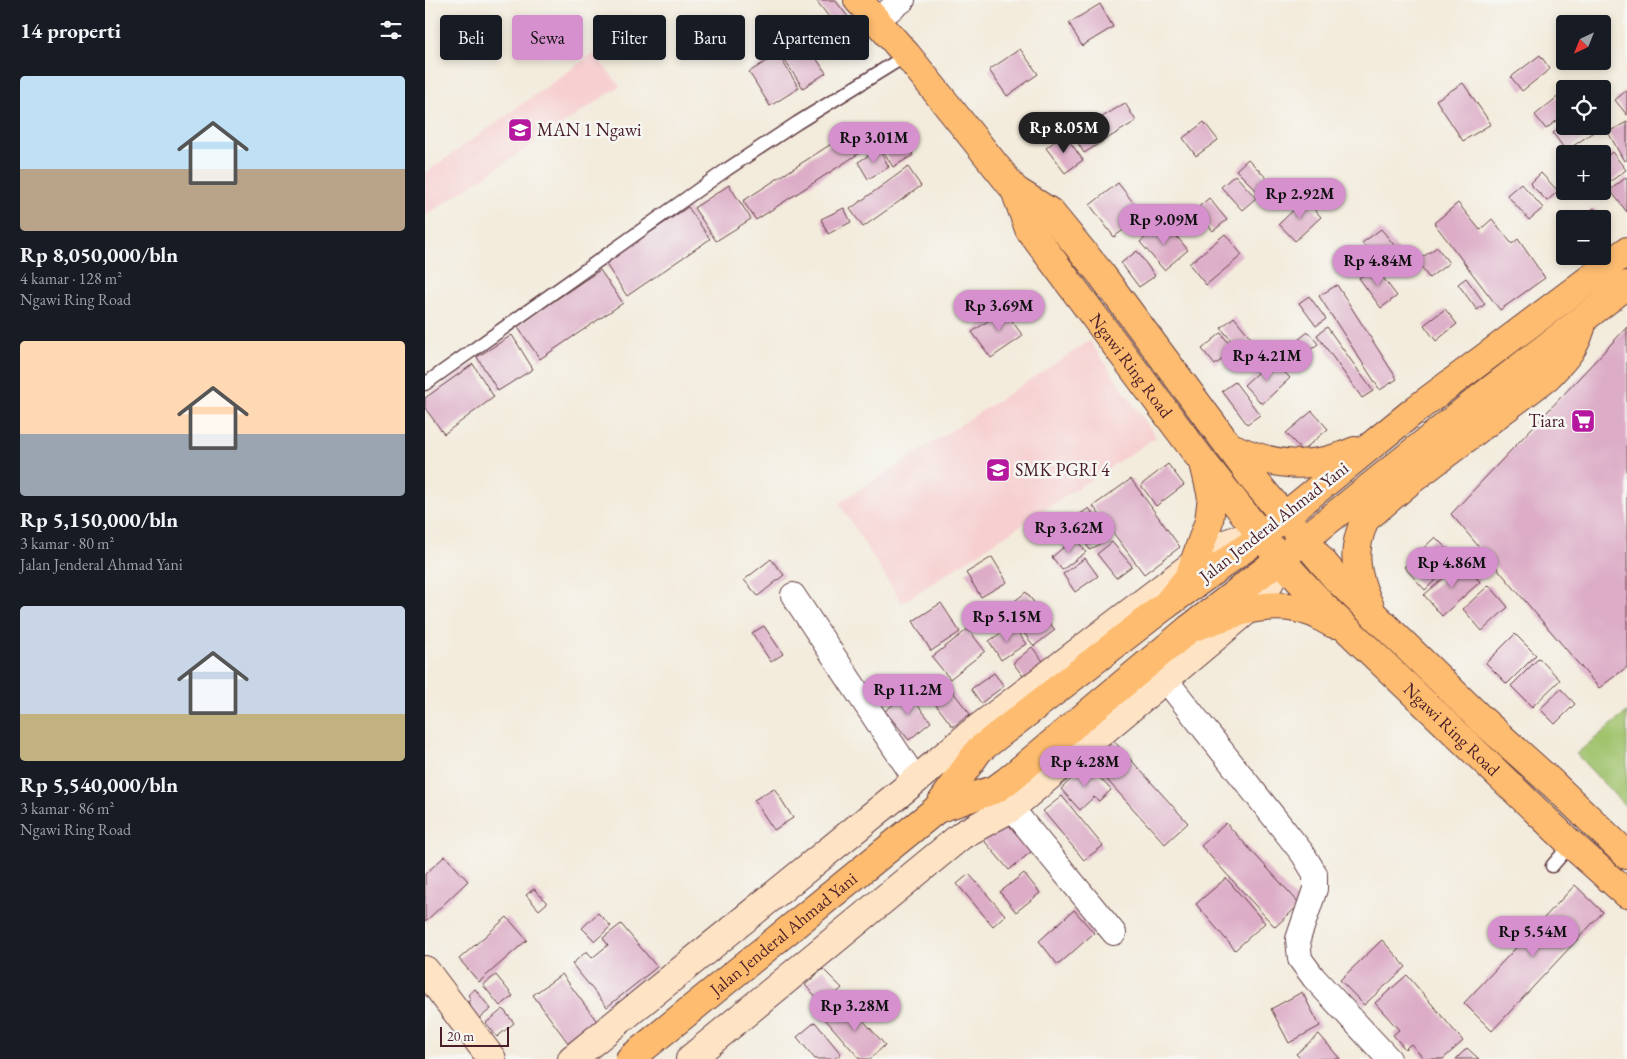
<!DOCTYPE html>
<html lang="id">
<head>
<meta charset="utf-8">
<style>
	:root { --surface:#171b24; --page:#20242c; --text:#f1f3f6; --muted:#9ea1a6; --accent:#d690ce }
	body { margin:0; font-family:"EB Garamond",serif; background:var(--page); color:var(--text); height:100vh; display:flex; flex-direction:column; font-size:19px; white-space:nowrap }
	* { box-sizing:border-box; margin:0 }
	p { font-size:16px; color:var(--muted) }
	.icon { flex:none; width:28px; height:28px; fill:none; stroke:currentColor; stroke-width:2; stroke-linecap:round; stroke-linejoin:round }
	.map { position:relative; flex:1; overflow:hidden }
	.panel { display:flex; flex-direction:column; background:var(--surface); width:425px }
	.panel>* { flex:none }
	.guide { position:absolute; left:15px; top:15px; width:475px; height:45px; display:flex; gap:10px }
	.needle { width:32px; rotate:223deg }
	.controls { position:absolute; left:1131px; top:15px; display:grid; gap:10px }
	.controls a { display:grid; place-items:center; width:55px; height:55px; border-radius:5px; background:var(--surface); box-shadow:0 2px 8px #0003; font-size:25px }
	.scale { position:absolute; left:15px; bottom:12px; width:69px; box-sizing:border-box; padding-left:5px; border:2px solid #4a1f2b; border-top:0; font-size:14px; line-height:18px; white-space:nowrap; color:#4a1f2b; -webkit-text-stroke:4px #f6f6f2; paint-order:stroke }
	.price { position:absolute; translate:-50% -42px; padding:0 11px; border-radius:18px; background:var(--accent); color:#111; font-size:16px; line-height:32px; filter:drop-shadow(0 1px 2px #0008) }
	.price::after { content:''; position:absolute; left:50%; top:30px; width:15px; height:11px; margin-left:-8px; background:inherit; clip-path:polygon(0 0,100% 0,50% 100%) }
	.price.selected { background:#222; color:#fff }
	ul { padding:0; list-style:none }
	li { display:grid; align-content:center; gap:10px; height:265px; padding:0 20px }
	li span { display:grid; place-items:center; height:155px; border-radius:5px; color:#555 }
	li>.icon { margin-inline-start:auto }
	span .icon { width:90px; height:90px; fill:#fffc; stroke-width:1 }
	li b { font-size:21px }
	h2 { display:flex; justify-content:space-between; align-items:center; height:60px; padding:0 20px; font-size:21px }
	.pill { padding:0 18px; border-radius:5px; background:var(--surface); box-shadow:0 2px 8px #0003; font-size:18px; line-height:45px }
	.pill.selected { background:var(--accent); color:#111 }
	main { display:flex; flex:1; min-height:0 }
	.map>svg:first-child { display:block }
</style>
</head>
<body>
<main>
<section class="panel">
<h2>14 properti<svg class="icon" aria-label="filters" viewBox="0 0 24 24"><path d="M4 7h16M4 17h16"/><circle cx="9" cy="7" r="2"/><circle cx="15" cy="17" r="2"/></svg></h2>
<ul>
<li><span style="background:linear-gradient(#bfe0f5 60%,#b9a48a 0)"><svg class="icon" aria-label="home" viewBox="0 0 24 24"><path d="M3 11l9-7 9 7M6 9v11h12V9"/></svg></span><div><b>Rp 8,050,000/bln</b><p>4 kamar · 128 m²</p><p>Ngawi Ring Road</p></div></li>
<li><span style="background:linear-gradient(#ffd9b3 60%,#9aa5b1 0)"><svg class="icon" aria-label="home" viewBox="0 0 24 24"><path d="M3 11l9-7 9 7M6 9v11h12V9"/></svg></span><div><b>Rp 5,150,000/bln</b><p>3 kamar · 80 m²</p><p>Jalan Jenderal Ahmad Yani</p></div></li>
<li><span style="background:linear-gradient(#c9d6e8 70%,#c2b280 0)"><svg class="icon" aria-label="home" viewBox="0 0 24 24"><path d="M3 11l9-7 9 7M6 9v11h12V9"/></svg></span><div><b>Rp 5,540,000/bln</b><p>3 kamar · 86 m²</p><p>Ngawi Ring Road</p></div></li>
</ul>
</section>
<div class="map">
<svg width="1202" height="1059" viewBox="0 0 1202 1059">
	<rect width="100%" height="100%" fill="#f6f6f2"/>
	<filter id="ink" filterUnits="userSpaceOnUse"><feTurbulence type="fractalNoise" baseFrequency=".02" numOctaves="2"/><feDisplacementMap in="SourceGraphic" scale="10" xChannelSelector="R" yChannelSelector="G"/><feConvolveMatrix kernelMatrix="1 2 1 2 8 2 1 2 1" color-interpolation-filters="sRGB"/></filter>
	<filter id="wash" filterUnits="userSpaceOnUse"><feTurbulence type="fractalNoise" baseFrequency=".0096" numOctaves="4" result="noise"/><feDisplacementMap in="SourceGraphic" scale="20" xChannelSelector="R" yChannelSelector="G"/><feGaussianBlur stdDeviation="1.12" result="paint"/><feColorMatrix in="noise" values="0 0 0 0 0 0 0 0 0 0 0 0 0 0 0 0 0 1.4 0 .05"/><feComposite in="paint" operator="in"/></filter>
	<g filter="url(#wash)">
		<rect width="100%" height="100%" fill="#f3ebdb"/>
		<g fill="#f7cfd0">
			<polygon points="169,53 195,86 0,216 0,173"/>
			<polygon points="665,341 731,437 477,603 414,503"/>
		</g>
		<polygon fill="#9fc26b" stroke="#74704b" points="1202,712 1202,808 1151,754"/>
		<g id="blocks">
			<g fill="#ddadc7">
				<polygon points="391,0 410,0 430,26 392,54 378,36 404,17"/>
				<polygon points="675,4 688,27 657,46 644,23"/>
				<polygon points="379,40 401,73 378,88 356,55"/>
				<polygon points="595,49 613,74 582,96 564,70"/>
				<polygon points="353,54 374,88 345,106 324,72"/>
				<polygon points="1115,55 1125,69 1097,91 1086,77"/>
				<polygon points="1038,83 1066,124 1038,141 1011,100"/>
				<polygon points="1202,90 1202,115 1190,100"/>
				<polygon points="1140,91 1140,114 1121,129 1110,115"/>
				<polygon points="700,103 711,121 659,153 648,135"/>
				<polygon points="779,122 793,140 771,156 758,138"/>
				<polygon points="1202,122 1202,160 1199,161 1183,132"/>
				<polygon points="1140,124 1140,126 1177,126 1141,151 1128,133"/>
				<polygon points="434,126 447,145 331,220 318,201"/>
				<polygon points="639,134 658,160 640,173 621,148"/>
				<polygon points="477,137 488,155 468,167 457,149"/>
				<polygon points="454,149 464,167 443,179 433,162"/>
				<polygon points="1187,152 1201,170 1182,184 1178,178 1178,160"/>
				<polygon points="823,159 853,190 842,201 811,170"/>
				<polygon points="483,167 496,186 438,227 425,209"/>
				<polygon points="1116,173 1133,191 1122,201 1105,184"/>
				<polygon points="810,175 831,198 817,210 796,187"/>
				<polygon points="1202,177 1202,212 1185,190"/>
				<polygon points="693,183 718,215 689,237 665,205"/>
				<polygon points="1096,183 1118,208 1104,220 1082,195"/>
				<polygon points="304,185 326,219 291,241 269,208"/>
				<polygon points="784,198 802,220 788,231 770,210"/>
				<polygon points="880,199 896,217 870,241 854,224"/>
				<polygon points="1033,203 1055,230 1067,219 1087,244 1093,239 1120,278 1075,310 1009,223"/>
				<polygon points="263,207 285,239 202,296 180,263"/>
				<polygon points="419,208 426,222 403,234 396,219"/>
				<polygon points="1169,208 1185,227 1178,233 1178,219 1155,219"/>
				<polygon points="739,221 763,250 739,270 715,242"/>
				<polygon points="956,229 975,252 956,267 937,243"/>
				<polygon points="800,234 817,255 781,285 764,264"/>
				<polygon points="1012,247 1024,263 1004,278 992,261"/>
				<polygon points="712,251 730,276 714,287 696,263"/>
				<polygon points="950,267 972,296 956,308 934,278"/>
				<polygon points="175,270 198,303 115,359 92,326"/>
				<polygon points="1041,278 1060,304 1052,310 1033,284"/>
				<polygon points="912,285 972,379 955,390 894,296"/>
				<polygon points="884,296 901,319 891,326 874,303"/>
				<polygon points="586,305 594,316 587,321 598,336 566,358 547,332"/>
				<polygon points="1020,309 1032,324 1011,341 999,325"/>
				<polygon points="809,317 826,338 813,349 796,328"/>
				<polygon points="902,327 948,391 937,398 892,335"/>
				<polygon points="1202,327 1202,667 1174,688 1026,514"/>
				<polygon points="883,332 893,344 872,360 863,348"/>
				<polygon points="796,333 809,350 790,365 777,349"/>
				<polygon points="87,335 108,369 73,391 52,357"/>
				<polygon points="847,359 865,378 837,404 819,385"/>
				<polygon points="48,364 69,397 19,434 0,408 0,398"/>
				<polygon points="810,382 835,415 822,424 797,391"/>
				<polygon points="887,411 903,429 877,451 861,433"/>
				<polygon points="743,464 759,485 731,506 716,485"/>
				<polygon points="706,479 755,547 719,574 668,506"/>
				<polygon points="664,508 684,538 665,550 645,521"/>
				<polygon points="1010,537 1032,559 1000,590 979,567"/>
				<polygon points="650,538 661,552 637,570 627,557"/>
				<polygon points="687,542 707,566 691,578 672,554"/>
				<polygon points="567,557 582,582 556,597 541,573"/>
				<polygon points="660,558 673,576 650,592 638,574"/>
				<polygon points="346,559 359,575 333,596 319,580"/>
				<polygon points="1037,562 1055,582 1017,616 999,595"/>
				<polygon points="1064,585 1083,607 1057,631 1038,609"/>
				<polygon points="601,592 630,630 609,646 580,609"/>
				<polygon points="516,603 535,632 506,651 488,621"/>
				<polygon points="588,625 601,644 576,660 564,641"/>
				<polygon points="339,626 358,654 346,662 327,633"/>
				<polygon points="543,629 560,651 525,679 507,657"/>
				<polygon points="1090,634 1111,655 1082,684 1061,663"/>
				<polygon points="607,647 621,665 601,680 588,663"/>
				<polygon points="1114,658 1135,680 1107,707 1086,686"/>
				<polygon points="569,673 579,686 556,703 546,689"/>
				<polygon points="515,675 545,714 528,727 498,688"/>
				<polygon points="1136,689 1150,704 1130,724 1115,709"/>
				<polygon points="483,693 506,722 484,740 460,711"/>
				<polygon points="688,740 763,823 740,844 665,761"/>
				<polygon points="662,764 686,790 674,801 669,797 655,810 636,789"/>
				<polygon points="349,788 368,818 349,830 329,800"/>
				<polygon points="637,796 678,846 659,860 618,811"/>
				<polygon points="577,817 607,851 584,870 555,836"/>
				<polygon points="801,823 875,904 850,927 776,846"/>
				<polygon points="20,856 43,881 0,922 0,874"/>
				<polygon points="599,873 615,893 591,912 575,892"/>
				<polygon points="544,874 580,915 568,926 532,884"/>
				<polygon points="801,878 840,923 810,950 771,904"/>
				<polygon points="1150,885 1178,912 1067,1031 1039,1003"/>
				<polygon points="109,889 122,903 114,910 101,895"/>
				<polygon points="649,910 669,933 633,965 614,941"/>
				<polygon points="173,913 186,926 170,941 157,928"/>
				<polygon points="82,917 102,940 54,982 34,959"/>
				<polygon points="196,924 232,967 182,1007 147,964 162,951 167,958 183,945 178,938"/>
				<polygon points="957,940 981,967 939,1005 915,980"/>
				<polygon points="398,969 417,988 399,1005 380,985"/>
				<polygon points="137,974 179,1031 149,1051 108,995"/>
				<polygon points="71,975 88,996 75,1006 58,985"/>
				<polygon points="982,975 1038,1041 1018,1059 999,1059 986,1044 980,1049 968,1035 974,1030 950,1003"/>
				<polygon points="50,989 66,1009 53,1019 44,1008 46,1006 43,1002 46,999 43,995"/>
				<polygon points="877,992 895,1026 864,1043 846,1009"/>
				<polygon points="421,1001 460,1045 445,1059 435,1059 400,1019"/>
				<polygon points="78,1009 89,1023 72,1037 61,1023"/>
				<polygon points="390,1022 416,1054 409,1059 390,1059 372,1037"/>
				<polygon points="894,1034 915,1059 876,1059 871,1054"/>
				<polygon points="1042,1048 1054,1059 1031,1059"/>
			</g>
		</g>
	</g>
	<g filter="url(#ink)">
		<use href="#blocks" fill-opacity="0" stroke="#633e45" stroke-width="1"/>
		<g fill="none" stroke-linecap="round" stroke-linejoin="round">
			<defs>
				<g id="lane">
					<polyline points="0,384 301,170 372,123 482,55"/>
					<polyline points="1127,866 1146,844"/>
				</g>
				<g id="street">
					<polyline points="451,20 478,0"/>
					<polyline points="368,595 491,780"/>
					<polyline points="740,679 878,854 890,874 890,889 873,939 875,959 889,978 964,1059"/>
					<polyline points="574,793 689,933"/>
				</g>
				<g id="secondary">
					<polyline points="0,970 67,1059"/>
					<path d="M 147,1059 L 491,780 L 543,736 L 770,563 C 793,545 807,538 837,536"/>
					<polyline points="265,1059 537,835 586,808 832,602 842,588 855,559"/>
				</g>
				<g id="primary">
					<polyline points="512,809 571,789 582,781 764,629 855,559"/>
					<path id="s1" d="M 205,1059 L 512,809 L 554,750 L 741,605 L 837,536"/>
				</g>
				<g id="highway">
					<polyline points="433,0 482,55 590,190 625,212 676,274 829,480 911,578 1057,720 1127,783 1202,855"/>
					<path id="s2" d="M 590,190 L 604,229 L 778,462 L 855,559 L 898,606 L 1146,844 L 1202,894"/>
					<path d="M 804,446 C 847,466 886,471 930,451"/>
					<path d="M 939,520 L 985,481 L 1123,376 C 1141,357 1152,347 1158,320"/>
					<polyline points="845,528 990,410 1202,251"/>
					<polyline points="864,552 1058,396 1202,285"/>
					<polyline points="741,605 764,577 784,521 787,497 780,467"/>
					<path d="M 945,607 C 926,566 927,544 947,503"/>
					<path d="M 764,629 C 804,615 845,596 888,613 C 895,616 902,621 909,624"/>
				</g>
			</defs>
			<use href="#lane" stroke="#633e45" stroke-width="15"/>
			<use href="#street" stroke="#633e45" stroke-width="26"/>
			<use href="#secondary" stroke="#633e45" stroke-width="30"/>
			<use href="#primary" stroke="#633e45" stroke-width="30"/>
			<use href="#highway" stroke="#633e45" stroke-width="30"/>
			<use href="#lane" stroke="#fff" stroke-width="12"/>
			<use href="#street" stroke="#fff" stroke-width="24"/>
			<use href="#secondary" stroke="#fee4c5" stroke-width="28"/>
			<use href="#primary" stroke="#fdbc6f" stroke-width="28"/>
			<use href="#highway" stroke="#fdbc6f" stroke-width="28"/>
		</g>
	</g>
	<defs>
		<symbol id="school-square" viewBox="-11 -11 22 22"><rect x="-9" y="-9" width="18" height="18" rx="4" fill="#b5179e" stroke="#f6f6f2"/><path d="M0-5L7-2L0 1L-7-2ZM-4 1L0 2.5L4 1V4Q0 6-4 4Z" fill="#fff"/></symbol>
		<symbol id="supermarket-square" viewBox="-11 -11 22 22"><rect x="-9" y="-9" width="18" height="18" rx="4" fill="#b5179e" stroke="#f6f6f2"/><path d="M-6-5.5h2.5l.6 2H6L4.5 2H-2.5L-4.4-4H-6ZM-1.5 3.2a1.3 1.3 0 1 0 .1 0ZM3 3.2a1.3 1.3 0 1 0 .1 0Z" fill="#fff"/></symbol>
	</defs>
	<g fill-rule="evenodd">
		<use href="#school-square" x="81" y="116" width="28" height="28"/>
		<use href="#supermarket-square" x="1144" y="407" width="28" height="28"/>
		<use href="#school-square" x="559" y="456" width="28" height="28"/>
	</g>
	<g text-anchor="middle" stroke-width="5" stroke-linejoin="round" paint-order="stroke">
		<g font-size="18" fill="#4a1f2b" stroke="#f6f6f2" text-anchor="start">
			<text x="112" y="136">MAN 1 Ngawi</text>
			<text x="1140" y="427" text-anchor="end">Tiara</text>
			<text x="590" y="476">SMK PGRI 4</text>
		</g>
		<g font-size="18" fill="#4a1f2b" stroke="#f6f6f2">
			<text dy="6" stroke="none"><textPath href="#s2" startOffset="212">Ngawi Ring Road</textPath></text>
			<text transform="translate(849 522) rotate(-38)" y="6">Jalan Jenderal Ahmad Yani</text>
			<text dy="6" stroke="none"><textPath href="#s2" startOffset="698">Ngawi Ring Road</textPath></text>
			<text dy="6" stroke="none"><textPath href="#s1" startOffset="198">Jalan Jenderal Ahmad Yani</textPath></text>
		</g>
	</g>
</svg>
<div class="controls">
<a><svg class="needle" viewBox="-14 -14 28 28"><path d="M0-13l5 13h-10z" fill="#e53935"/><path d="M0 13l5-13h-10z" fill="#9ea1a6"/></svg></a>
<a><svg class="icon" aria-label="locate" viewBox="0 0 24 24"><circle cx="12" cy="12" r="6"/><path d="M12 2v4M12 18v4M2 12h4M18 12h4"/></svg></a>
<a>+</a>
<a>−</a>
</div>
<div class="scale">20 m</div>
<b class="price selected" style="left:639px;top:154px">Rp 8.05M</b>
<b class="price" style="left:449px;top:164px">Rp 3.01M</b>
<b class="price" style="left:875px;top:220px">Rp 2.92M</b>
<b class="price" style="left:739px;top:246px">Rp 9.09M</b>
<b class="price" style="left:953px;top:287px">Rp 4.84M</b>
<b class="price" style="left:574px;top:332px">Rp 3.69M</b>
<b class="price" style="left:842px;top:382px">Rp 4.21M</b>
<b class="price" style="left:644px;top:554px">Rp 3.62M</b>
<b class="price" style="left:1027px;top:589px">Rp 4.86M</b>
<b class="price" style="left:582px;top:643px">Rp 5.15M</b>
<b class="price" style="left:483px;top:716px">Rp 11.2M</b>
<b class="price" style="left:660px;top:788px">Rp 4.28M</b>
<b class="price" style="left:1108px;top:958px">Rp 5.54M</b>
<b class="price" style="left:430px;top:1032px">Rp 3.28M</b>
<div class="guide">
<a class="pill">Beli</a>
<a class="pill selected">Sewa</a>
<a class="pill">Filter</a>
<a class="pill">Baru</a>
<a class="pill">Apartemen</a>
</div>
</div>
</main>
</body>
</html>
